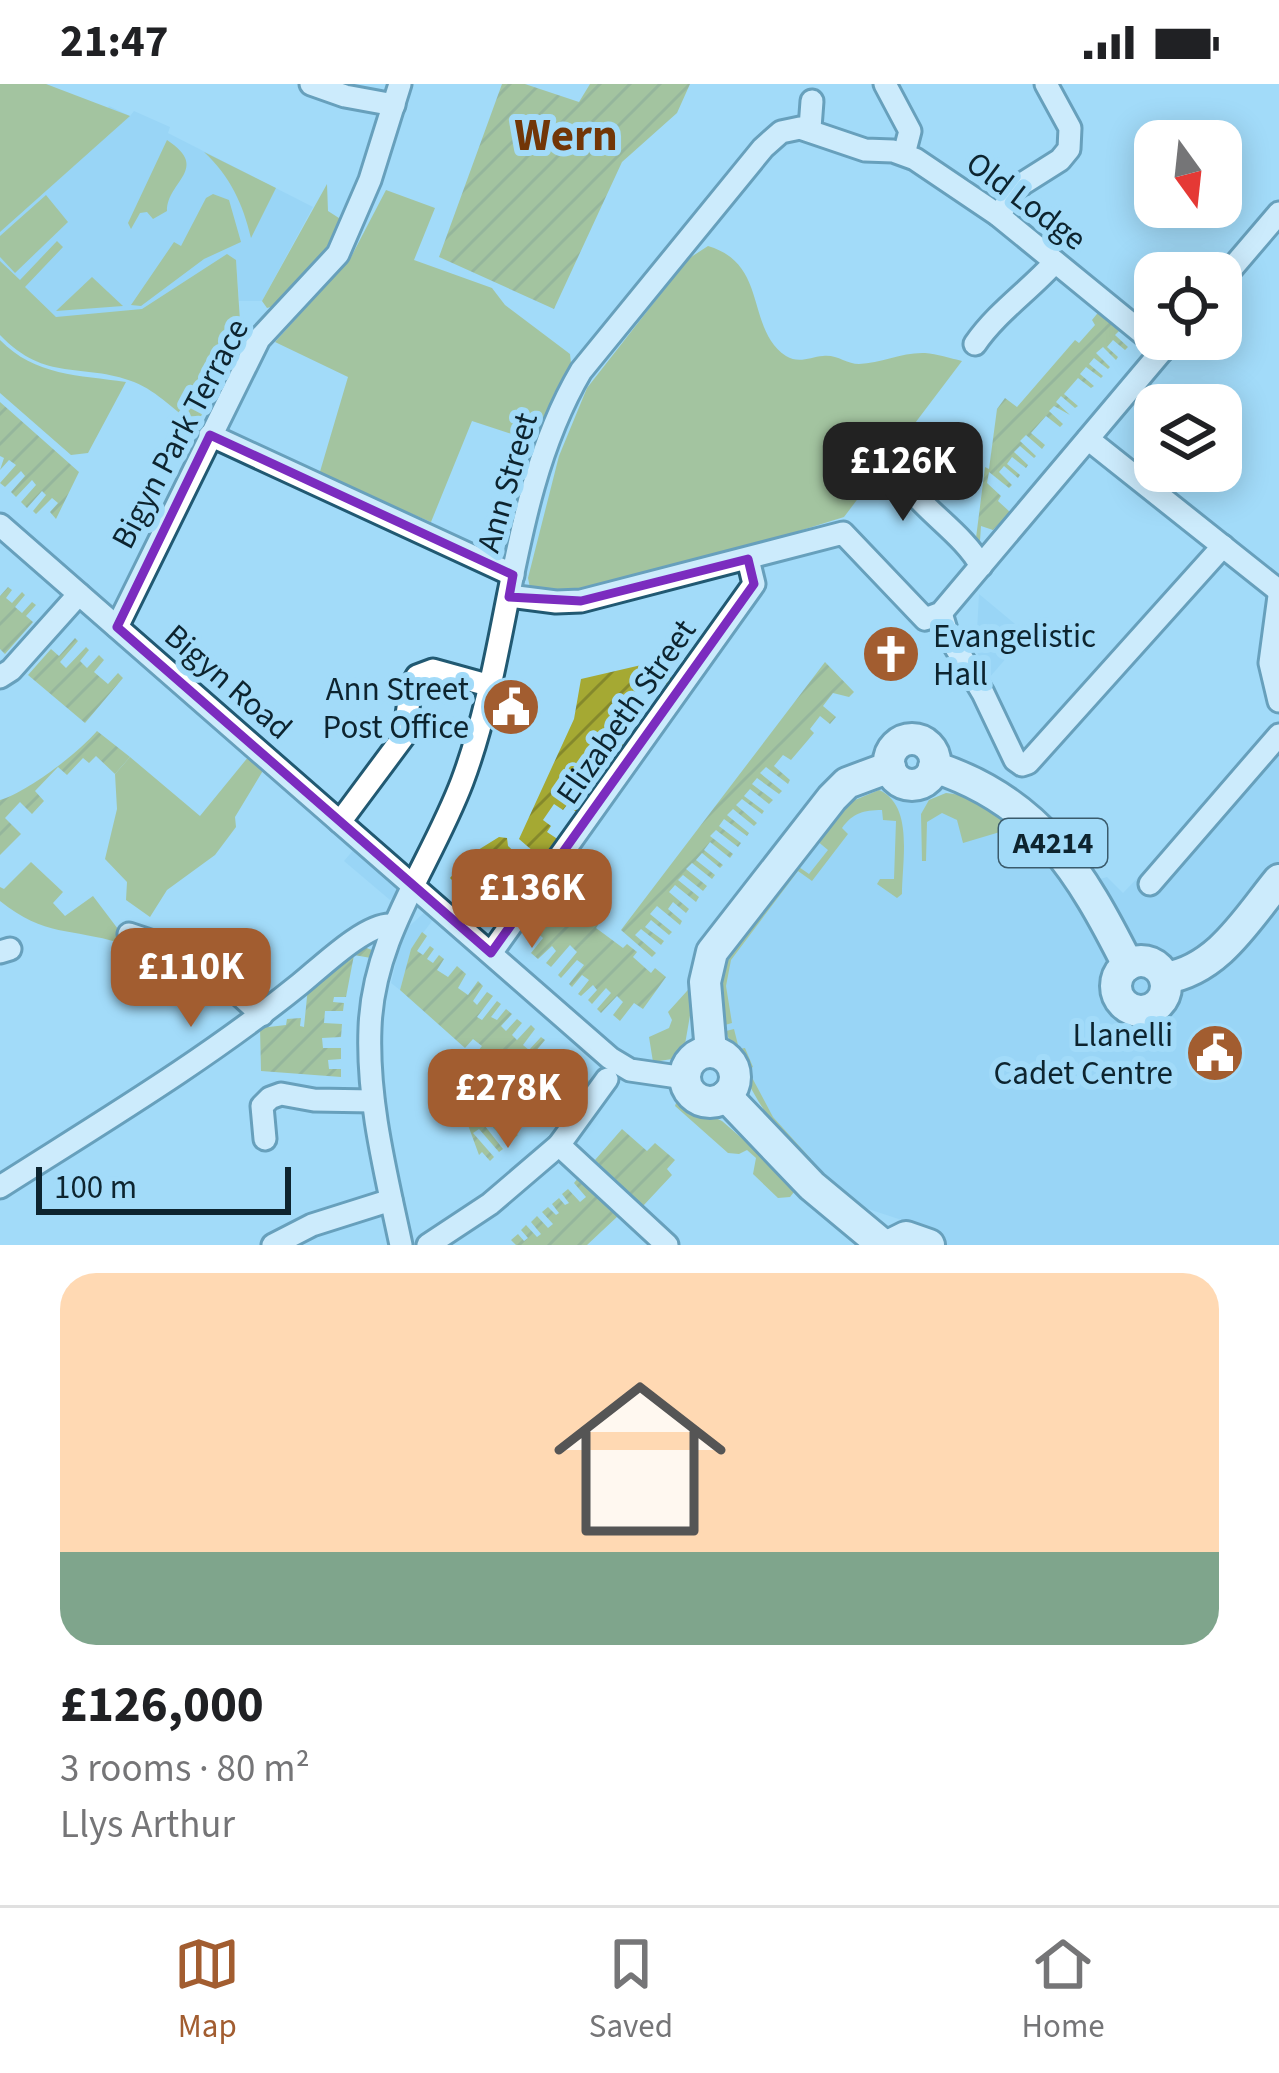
<!DOCTYPE html>
<html lang="en">
<head>
<meta charset="utf-8">
<style>
	:root { --surface:#fff; --page:#f2f2f2; --text:#202124; --muted:#757577; --line:#e0e0e0; --accent:#a25d30 }
	body { margin:0; font-family:"Source Sans 3",sans-serif; background:var(--page); color:var(--text); height:100vh; display:flex; flex-direction:column; font-size:45px; white-space:nowrap }
	* { box-sizing:border-box; margin:0 }
	p { font-size:39px; color:var(--muted) }
	.icon { flex:none; width:66px; height:66px; fill:none; stroke:currentColor; stroke-width:2; stroke-linecap:round; stroke-linejoin:round }
	.map { position:relative; height:1161px; overflow:hidden }
	.sheet { display:flex; flex-direction:column; background:var(--surface); flex:1 }
	.sheet>* { flex:none }
	.needle { width:78px; rotate:165deg }
	.tools { position:absolute; left:1134px; top:36px; display:grid; gap:24px }
	.tools a { display:grid; place-items:center; width:108px; height:108px; border-radius:24px; background:var(--surface); box-shadow:0 6px 30px #0003; font-size:60px }
	.scale { position:absolute; left:36px; bottom:30px; width:255px; box-sizing:border-box; padding-left:12px; border:6px solid #0d242f; border-top:0; font-size:33px; line-height:42px; white-space:nowrap; color:#0d242f; -webkit-text-stroke:9px #a2dbf9; paint-order:stroke }
	.price { position:absolute; translate:-50% -102px; padding:0 27px; border-radius:24px; background:var(--accent); color:#fff; font-size:39px; line-height:78px; filter:drop-shadow(0 3px 6px #0008) }
	.price::after { content:''; position:absolute; left:50%; top:72px; width:36px; height:27px; margin-left:-18px; background:inherit; clip-path:polygon(0 0,100% 0,50% 100%) }
	.price.active { background:#222; color:#fff }
	ul { padding:0; list-style:none }
	li { display:grid; align-content:center; gap:24px; height:636px; padding:0 60px }
	li+li { border-top:3px solid var(--line) }
	li span { display:grid; place-items:center; height:372px; border-radius:36px; color:#555 }
	li>.icon { margin-inline-start:auto }
	span .icon { width:216px; height:216px; fill:#fffc; stroke-width:1 }
	li b { font-size:51px }
	.status { display:flex; justify-content:space-between; align-items:center; height:84px; padding:0 60px; background:var(--surface); direction:ltr }
	.status svg { height:33px; fill:currentColor }
	.tabs { display:flex; justify-content:space-around; align-items:center; height:168px; border-top:3px solid var(--line); background:var(--surface); font-size:33px; color:var(--muted) }
	.tabs a { display:grid; justify-items:center; gap:6px }
	.tabs .active { color:var(--accent) }
	.map>svg:first-child { display:block }
</style>
</head>
<body>
<div class="status"><b>21:47</b><svg viewBox="0 0 49 12"><path d="M0 12V9h3v3zM5 12V6h3v6zM10 12V3h3v9zM15 12V0h3v12zM26 1h20v11H26zM47 4h2v5h-2z"/></svg></div>
<div class="map">
<svg width="1279" height="1161" viewBox="0 0 1279 1161">
	<defs>
		<pattern id="garden-furrows" width="10" height="10" patternUnits="userSpaceOnUse" patternTransform="scale(3)"><rect width="10" height="10" fill="#a5a933"/><path d="M-1 1l2-2M0 10L10 0M9 11l2-2" fill="none" stroke="#85892c"/></pattern>
	</defs>
	<rect width="100%" height="100%" fill="#a2dbf9"/>
	<g fill="#8ecff1">
		<polygon points="0,0 46,0 107,26 109,22 130,32 134,27 170,43 168,49 313,123 262,217 239,217 236,177 167,230 47,244 0,198"/>
		<polygon points="979,510 1027,550 989,594 976,566"/>
		<polygon points="1279,647 1279,1161 945,1161 923,1143 859,1122 783,1060 732,966 717,902 724,874 843,721 879,706 928,716 946,709 957,710 1097,796 1107,793 1123,809"/>
		<polygon points="355,764 401,804 390,816 344,777"/>
		<polygon points="427,826 435,833 411,865 400,906 391,899 403,848"/>
	</g>
	<g fill="#a5a933">
		<polygon points="0,0 46,0 130,32 0,148"/>
		<path d="M 167,56 C 211,85 167,97 167,127 L 153,135 L 147,128 L 140,129 L 131,145 L 128,139 Z"/>
		<path d="M 204,68 L 276,104 L 251,154 C 243,120 230,92 204,68 Z"/>
		<polygon points="327,100 328,127 342,136 331,162 278,221 267,224 262,217"/>
		<polygon points="386,106 435,124 414,176 492,204 505,221 570,270 571,279 555,308 539,359 472,337 431,438 319,391 348,293 275,258 351,173"/>
		<polygon points="213,110 229,116 241,158 204,175 141,222 131,221 174,158 181,162 206,114"/>
		<polygon points="46,111 68,138 15,189 0,173 0,152"/>
		<path d="M 57,157 L 63,163 L 25,203 L 56,233 L 142,225 L 227,170 L 236,176 L 240,237 L 199,321 L 202,330 L 197,342 C 175,328 159,308 134,298 C 82,278 46,299 0,251 L 0,177 L 20,196 Z"/>
		<path d="M 708,162 C 769,180 745,244 786,272 C 799,280 810,273 823,272 C 836,270 847,280 859,280 C 881,279 903,268 925,269 C 937,270 950,274 962,277 L 844,433 L 703,477 L 582,507 L 562,509 L 530,504 L 528,494 L 559,372 L 587,304 L 688,175 Z"/>
		<polygon points="92,193 123,222 56,227"/>
		<path d="M 0,256 C 35,292 79,291 126,298 L 88,369 L 71,371 L 0,309 Z"/>
		<polygon points="249,672 264,685 235,733 236,743 215,771 167,806 150,833 126,816 127,798 105,775 117,725 115,690 130,673 200,732"/>
		<path d="M 879,706 C 914,721 902,777 902,810 L 897,814 L 877,800 L 880,795 L 894,795 L 896,737 L 883,736 L 882,726 C 863,726 853,729 842,744 L 848,750 L 812,797 L 798,787 L 731,876 L 726,902 L 732,939 L 725,941 L 717,902 L 724,874 L 796,781 L 809,790 L 828,766 L 816,756 L 843,721 Z"/>
		<path d="M 946,709 C 1010,716 1029,751 1065,799 L 1016,747 L 1010,745 L 963,759 L 957,736 L 942,729 L 927,738 L 926,777 L 922,777 L 921,730 L 929,716 Z"/>
		<path d="M 31,778 L 63,808 L 53,819 L 65,832 L 93,812 L 124,853 L 120,859 C 71,844 45,853 0,817 L 0,803 L 4,805 Z"/>
		<polygon points="696,897 684,966 672,975 653,978 649,953 669,944 672,936 668,928"/>
		<path d="M 734,945 L 739,965 L 745,964 L 753,983 L 748,986 L 773,1033 L 811,1075 L 805,1082 C 771,1040 743,999 726,947 Z"/>
		<polygon points="677,1016 722,1037 798,1103 790,1113 778,1114 753,1090 756,1074 747,1066 739,1070 728,1069 675,1022"/>
	</g>
	<g fill="url(#garden-furrows)">
		<polygon points="502,0 525,0 579,18 590,0 690,0 677,29 622,78 554,225 439,173"/>
		<polygon points="1101,225 1122,244 1115,251 1128,263 1125,266 1113,256 1107,263 1118,273 1116,276 1103,263 1096,269 1110,283 1108,285 1094,274 1089,280 1103,292 1101,294 1086,283 1080,290 1094,302 1091,304 1078,294 1064,310 1078,322 1075,324 1061,312 1056,318 1070,331 1054,322 1049,327 1063,340 1060,343 1046,332 1031,349 1045,361 1042,365 1026,351 1020,357 1036,372 1034,374 1020,362 1014,368 1028,381 1026,384 1012,373 1007,380 1020,391 1018,394 1004,382 999,388 1012,401 1009,404 989,388 987,399 1001,412 998,417 1010,428 993,446 981,442 980,457 976,454 985,383 989,385 997,325 1005,314 1017,323 1075,256 1079,259 1095,241 1092,236"/>
		<polygon points="0,318 79,388 56,435 50,428 58,419 52,414 36,430 33,427 46,411 42,407 27,424 21,418 36,401 32,396 16,413 11,408 25,392 21,387 5,403 0,399 16,381 9,376 0,386 4,374 0,372"/>
		<polygon points="8,503 12,506 6,514 12,519 22,508 25,511 15,523 22,529 32,518 36,521 26,532 33,538 5,570 0,565 0,512"/>
		<polygon points="75,554 78,557 60,578 66,584 86,563 89,566 80,577 87,584 99,571 104,576 94,588 108,600 118,589 123,594 85,639 28,591 51,565 59,572"/>
		<polygon points="825,578 854,608 849,613 833,609 823,622 836,633 830,640 820,632 810,645 814,649 791,676 783,671 774,682 790,696 788,700 766,683 760,689 782,707 779,710 757,694 752,700 773,716 769,720 750,705 744,712 764,727 762,730 742,715 736,721 757,739 754,742 733,725 727,731 749,749 747,752 724,735 719,742 741,759 738,763 716,746 710,752 733,770 730,774 710,758 704,766 723,781 720,784 702,769 696,776 715,791 712,795 692,779 686,785 707,802 703,807 683,791 678,796 699,813 696,818 675,801 669,808 689,825 686,829 673,818 668,825 682,837 680,841 657,822 650,830 672,848 669,851 651,836 645,843 664,857 661,861 641,845 635,851 656,869 652,873 621,846"/>
		<polygon points="650,579 676,597 671,603 656,592 652,596 644,591 633,606 641,612 636,620 628,615 618,629 626,636 619,645 612,640 606,647 628,665 612,655 608,659 598,654 589,668 599,676 594,684 584,677 572,695 578,700 576,705 592,716 582,732 567,721 563,726 554,720 543,736 551,742 547,748 562,758 548,780 519,755 574,635 581,595"/>
		<path d="M 97,647 L 130,673 L 115,690 L 96,672 L 89,679 L 83,674 L 67,691 L 58,683 L 35,707 L 44,717 L 32,730 L 20,718 L 5,734 L 21,750 L 0,771 L 0,716 C 27,708 76,671 97,647 Z"/>
		<polygon points="499,753 507,754 508,762 539,790 498,836 492,831 501,820 498,817 487,829 483,825 491,814 486,809 493,800 486,795 471,812 468,810 481,795 476,790 462,805 459,802 471,787 466,783 453,797 450,794 470,771"/>
		<polygon points="564,811 598,841 596,844 623,864 627,860 637,868 633,873 651,889 655,884 666,893 643,925 634,919 620,937 613,931 623,918 617,912 601,929 597,925 611,909 606,904 592,920 588,916 597,906 593,901 581,912 578,910 589,896 582,891 572,903 569,900 584,881 577,876 561,894 558,891 577,868 570,861 551,883 546,879 556,867 552,862 538,875 531,869 543,854 533,845"/>
		<polygon points="422,848 427,852 417,867 423,871 430,862 434,865 427,875 433,879 439,871 444,875 437,886 448,893 457,882 466,890 458,904 468,911 478,897 483,902 473,917 477,921 487,908 493,912 477,933 482,936 497,917 501,920 491,933 497,936 506,925 512,930 501,942 506,947 517,935 522,939 512,951 517,956 531,941 535,945 523,961 529,966 541,953 545,956 530,974 536,978 546,966 553,972 543,984 549,990 545,996 550,999 566,981 571,986 559,1000 566,1007 582,991 589,997 563,1032 544,1016 535,1026 474,972 482,962 473,955 465,964 400,906 411,865"/>
		<polygon points="364,863 372,866 371,874 354,871 346,913 334,913 333,918 344,919 343,927 325,927 324,939 342,940 341,953 322,954 323,964 341,964 341,975 328,976 329,985 341,985 341,993 261,987 260,944 286,941 287,935 301,934 300,942 304,943 308,903"/>
		<polygon points="486,998 530,1036 526,1040 509,1022 504,1025 516,1039 511,1044 518,1051 508,1060 489,1039 485,1042 503,1065 499,1068 479,1045 473,1049 494,1073 490,1077 482,1068 479,1071 461,1022"/>
		<polygon points="622,1045 647,1067 655,1059 675,1076 667,1085 672,1091 643,1122 595,1076"/>
		<polygon points="578,1094 618,1132 587,1161 516,1161 511,1156 518,1150 524,1157 528,1154 521,1146 526,1141 537,1153 541,1150 531,1138 537,1132 548,1144 553,1140 542,1128 548,1123 556,1131 559,1129 552,1120 559,1114 565,1121 569,1119 562,1110 568,1105 580,1118 586,1113 574,1099"/>
	</g>
	<g fill="none" stroke-linecap="round" stroke-linejoin="round">
		<defs>
			<g id="minor">
				<polyline points="311,0 345,12 394,21"/>
				<polyline points="885,0 910,47 904,70"/>
				<polyline points="810,44 812,17"/>
				<polyline points="998,131 1022,100 1060,76 1069,65 1070,44 1046,0"/>
				<polyline points="1221,197 1279,129"/>
				<path d="M 975,260 C 997,228 1029,207 1055,178"/>
				<polyline points="210,351 513,491"/>
				<polyline points="1088,355 1279,507"/>
				<path d="M 920,368 L 917,413 C 938,436 967,456 981,482"/>
				<polyline points="0,441 610,974 630,986 685,994"/>
				<polyline points="509,512 556,518 581,517 843,449 925,535 941,529 1172,255"/>
				<polyline points="1279,512 1270,579 1279,617"/>
				<polyline points="941,529 947,549 983,609 1015,676 1022,681 1028,679 1223,462"/>
				<polyline points="117,543 259,255 338,170 370,96 400,0"/>
				<polyline points="0,593 11,586 79,510"/>
				<polyline points="340,738 404,652 411,603 417,592 433,586 491,602"/>
				<polyline points="1150,800 1279,651"/>
				<polyline points="129,850 198,873 262,931"/>
				<polyline points="0,868 10,865"/>
				<polyline points="491,869 754,500 748,475"/>
				<polyline points="265,1055 262,1022 270,1014 281,1010 314,1016 373,1017"/>
				<polyline points="559,1061 667,1161"/>
				<path d="M 0,1103 C 102,1038 206,976 300,900 C 320,884 366,839 391,841"/>
				<polyline points="273,1161 312,1141 391,1116"/>
				<path d="M 401,1161 C 386,1090 367,1017 370,944 C 373,852 430,782 462,698 C 512,565 508,411 581,287 L 763,64 L 781,48 L 800,44 L 865,66 L 893,67 L 915,75 L 998,131 L 1163,266"/>
				<polyline points="428,1161 490,1120 559,1061 607,995"/>
			</g>
			<g id="primary">
				<circle cx="912" cy="678" r="23"/>
				<path d="M 934,683 C 1039,717 1081,788 1128,881"/>
				<circle cx="1141" cy="902" r="25"/>
				<path d="M 1165,894 C 1218,886 1247,835 1279,796"/>
				<polyline points="711,968 705,898 712,868 832,714 847,699 890,683"/>
				<circle cx="710" cy="993" r="25"/>
				<polyline points="726,1012 812,1102 883,1161"/>
				<polyline points="890,1161 906,1153 929,1161"/>
			</g>
		</defs>
		<use href="#minor" stroke="#215972" stroke-width="27"/>
		<use href="#primary" stroke="#215972" stroke-width="36"/>
		<use href="#minor" stroke="#fff" stroke-width="21"/>
		<use href="#primary" stroke="#fff" stroke-width="30"/>
	</g>
	<path d="M0 0H1279V1161H0ZM 210,351 L 513,491 L 509,513 L 581,517 L 748,475 L 754,500 L 491,869 L 117,543 Z" fill="#a2dbf9" fill-opacity=".55" fill-rule="evenodd"/>
	<path fill="none" stroke="#7b2cbf" stroke-width="9" stroke-linejoin="round" d="M 210,351 L 513,491 L 509,513 L 581,517 L 748,475 L 754,500 L 491,869 L 117,543 Z"/>
	<defs>
		<symbol id="church-disc" viewBox="-11 -11 22 22"><circle r="9.5" fill="#a25d30" stroke="#a2dbf9"/><path d="M-1.2-6h2.4v3.5h3.3v2.4h-3.3V6h-2.4V-.1h-3.3v-2.4h3.3Z" fill="#fff"/></symbol>
		<symbol id="civic-disc" viewBox="-11 -11 22 22"><circle r="9.5" fill="#a25d30" stroke="#a2dbf9"/><path d="M-.6-6.5H3V-4.5H.6V-3L4-1V1h2V6H-6V1h2V-1L-.6-3ZM-1.2 2.5V6h2.4V2.5Z" fill="#fff"/></symbol>
	</defs>
	<g fill-rule="evenodd">
		<use href="#church-disc" x="858" y="537" width="66" height="66"/>
		<use href="#civic-disc" x="478" y="590" width="66" height="66"/>
		<use href="#civic-disc" x="1182" y="936" width="66" height="66"/>
	</g>
	<g text-anchor="middle" stroke-width="12" stroke-linejoin="round" paint-order="stroke">
		<rect fill="#a2dbf9" stroke="#3a5b6c" stroke-width="3" x="999" y="735" width="108" height="48" rx="9"/>
		<g font-size="30" font-weight="bold" fill="#0d242f">
			<text x="1053" y="769">A4214</text>
		</g>
		<g font-size="33" fill="#0d242f" stroke="#a2dbf9">
			<text transform="translate(1027 116) rotate(37)" y="12">Old Lodge</text>
			<text transform="translate(179 349) rotate(-62)" y="12">Bigyn Park Terrace</text>
			<text transform="translate(506 398) rotate(-74)" y="12">Ann Street</text>
			<text transform="translate(229 597) rotate(41)" y="12">Bigyn Road</text>
			<text transform="translate(625 627) rotate(-55)" y="12">Elizabeth Street</text>
		</g>
		<g font-size="33" fill="#0d242f" stroke="#a2dbf9" text-anchor="end">
			<text x="933" y="563" text-anchor="start">Evangelistic<tspan x="933" dy="38">Hall</tspan></text>
			<text x="469" y="616">Ann Street<tspan x="469" dy="38">Post Office</tspan></text>
			<text x="1173" y="962">Llanelli<tspan x="1173" dy="38">Cadet Centre</tspan></text>
		</g>
		<g font-size="45" font-weight="bold" fill="#723607" stroke="#a2dbf9">
			<text x="566" y="66">Wern</text>
		</g>
	</g>
</svg>
<div class="tools">
<a><svg class="needle" viewBox="-14 -14 28 28"><path d="M0-13l5 13h-10z" fill="#e53935"/><path d="M0 13l5-13h-10z" fill="#757577"/></svg></a>
<a><svg class="icon" aria-label="locate" viewBox="0 0 24 24"><circle cx="12" cy="12" r="6"/><path d="M12 2v4M12 18v4M2 12h4M18 12h4"/></svg></a>
<a><svg class="icon" aria-label="layers" viewBox="0 0 24 24"><path d="M12 4l9 5-9 5-9-5zM3 14l9 5 9-5"/></svg></a>
</div>
<div class="scale">100 m</div>
<b class="price active" style="left:903px;top:440px">£126K</b>
<b class="price" style="left:532px;top:867px">£136K</b>
<b class="price" style="left:191px;top:946px">£110K</b>
<b class="price" style="left:508px;top:1067px">£278K</b>
</div>
<section class="sheet">
<ul>
<li><span style="background:linear-gradient(#ffd9b3 75%,#7fa58c 0)"><svg class="icon" aria-label="home" viewBox="0 0 24 24"><path d="M3 11l9-7 9 7M6 9v11h12V9"/></svg></span><div><b>£126,000</b><p>3 rooms · 80 m²</p><p>Llys Arthur</p></div></li>
</ul>
</section>
<nav class="tabs">
<a class="active"><svg class="icon" aria-label="map" viewBox="0 0 24 24"><path d="M3 6l6-2 6 2 6-2v14l-6 2-6-2-6 2zM9 4v14M15 6v14"/></svg>Map</a>
<a><svg class="icon" aria-label="saved" viewBox="0 0 24 24"><path d="M7 4h10v16l-5-4-5 4z"/></svg>Saved</a>
<a><svg class="icon" aria-label="home" viewBox="0 0 24 24"><path d="M3 11l9-7 9 7M6 9v11h12V9"/></svg>Home</a>
</nav>
</body>
</html>
